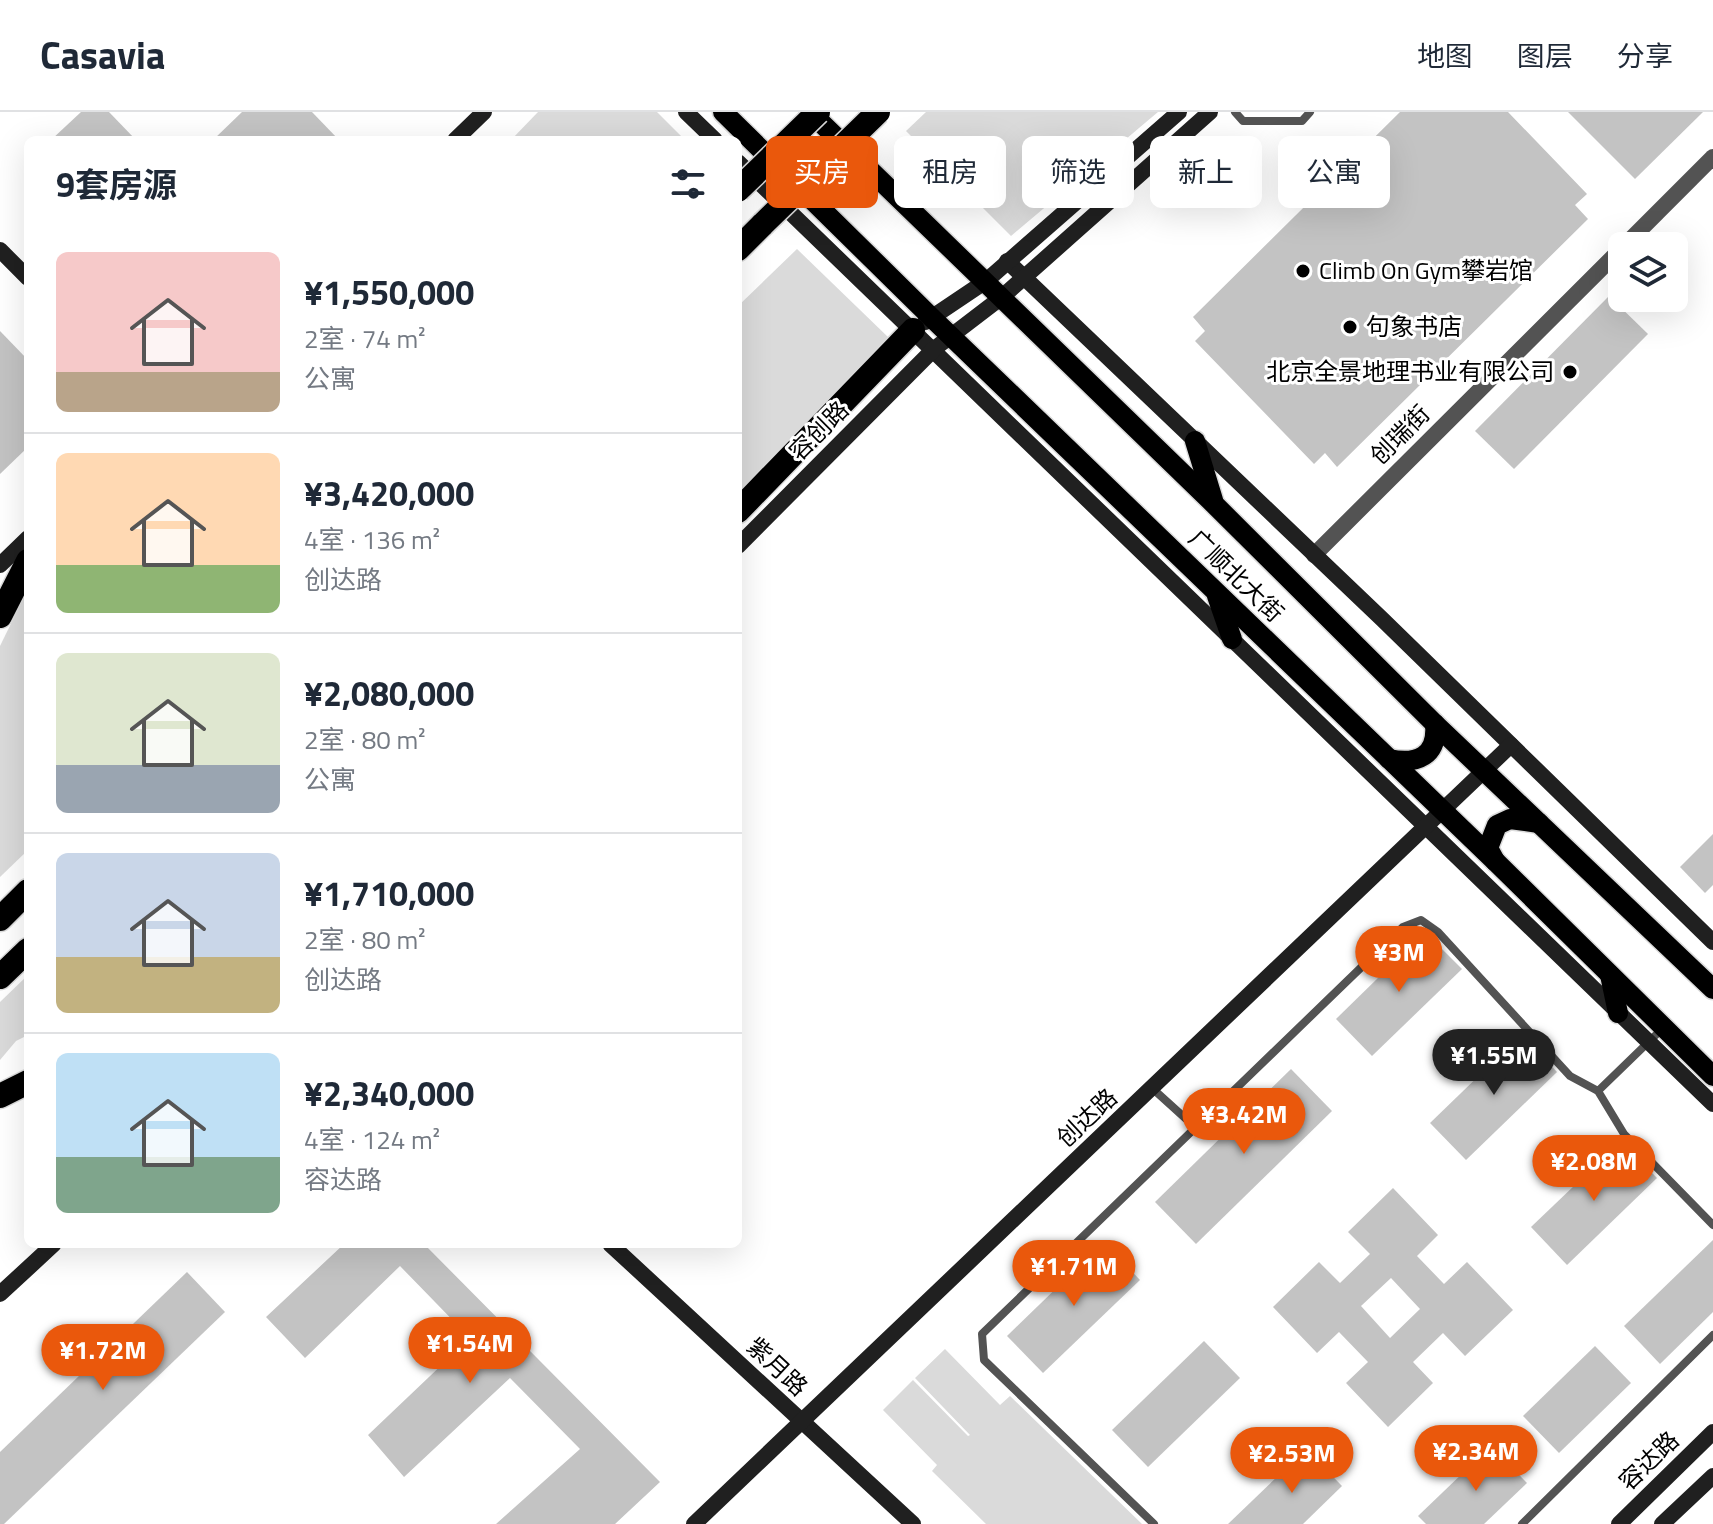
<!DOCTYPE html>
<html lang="zh">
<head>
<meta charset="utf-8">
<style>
	:root { --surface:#fff; --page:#f2f2f3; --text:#1f2937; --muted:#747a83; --line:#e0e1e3; --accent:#ea580c }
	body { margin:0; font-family:"Titillium Web","Noto Sans SC",sans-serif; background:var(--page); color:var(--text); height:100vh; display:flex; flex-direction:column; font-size:30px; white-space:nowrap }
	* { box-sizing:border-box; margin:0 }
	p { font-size:26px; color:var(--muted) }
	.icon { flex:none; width:44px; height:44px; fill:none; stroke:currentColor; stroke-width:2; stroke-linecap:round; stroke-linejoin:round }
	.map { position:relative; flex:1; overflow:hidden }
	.details { position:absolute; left:24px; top:24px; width:718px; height:1112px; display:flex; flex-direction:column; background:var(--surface); border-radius:12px; box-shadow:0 8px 32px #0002 }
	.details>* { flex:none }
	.top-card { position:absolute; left:766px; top:24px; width:760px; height:72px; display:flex; gap:16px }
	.controls { position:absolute; left:1608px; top:120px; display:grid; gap:16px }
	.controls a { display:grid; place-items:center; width:80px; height:80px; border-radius:12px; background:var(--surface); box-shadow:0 8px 32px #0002; font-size:40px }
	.price { position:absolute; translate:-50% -68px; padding:0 18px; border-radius:28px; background:var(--accent); color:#fff; font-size:26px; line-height:52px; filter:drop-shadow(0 2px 4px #0008) }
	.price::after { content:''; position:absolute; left:50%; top:48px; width:24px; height:18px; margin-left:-12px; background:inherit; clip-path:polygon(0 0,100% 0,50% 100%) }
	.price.current { background:#222; color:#fff }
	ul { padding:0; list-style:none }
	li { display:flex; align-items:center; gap:24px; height:200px; padding:0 32px }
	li+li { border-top:2px solid var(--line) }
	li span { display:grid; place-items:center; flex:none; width:224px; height:160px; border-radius:12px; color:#555 }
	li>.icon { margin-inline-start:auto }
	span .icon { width:96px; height:96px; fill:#fffc; stroke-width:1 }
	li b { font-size:34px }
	h2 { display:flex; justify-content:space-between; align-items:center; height:96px; padding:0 32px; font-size:34px }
	.chip { padding:0 28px; border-radius:12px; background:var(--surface); box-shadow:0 8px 32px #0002; font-size:28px; line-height:72px }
	.chip.current { background:var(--accent); color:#fff }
	header { display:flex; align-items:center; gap:48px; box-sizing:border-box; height:112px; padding:0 40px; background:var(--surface); border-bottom:2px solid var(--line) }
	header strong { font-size:38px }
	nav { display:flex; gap:44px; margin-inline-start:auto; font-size:28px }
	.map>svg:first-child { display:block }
</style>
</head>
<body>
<header>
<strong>Casavia</strong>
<nav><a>地图</a><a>图层</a><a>分享</a></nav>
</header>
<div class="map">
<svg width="1713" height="1412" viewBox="0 0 1713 1412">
	<rect width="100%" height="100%" fill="#fff"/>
	<g fill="#dadada">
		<polygon points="538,0 657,0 685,28 511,28"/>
		<polygon points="926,0 1158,0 1011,124 906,19"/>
		<polygon points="797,137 888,225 738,385 738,194"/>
		<polygon points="28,477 28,738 0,765 0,534"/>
		<polygon points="28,863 28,923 16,929 0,948 0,890"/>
		<polygon points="945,1237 1000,1293 1010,1284 1142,1412 986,1412 932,1359 937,1353 883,1298 913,1268 968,1324 970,1323 915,1266"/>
	</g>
	<g fill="#c3c3c3" fill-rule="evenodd">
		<polygon points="81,0 109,0 136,28 51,28"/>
		<polygon points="242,0 312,0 339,28 213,28"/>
		<polygon points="1400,0 1508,0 1587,82 1575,93 1588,107 1337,355 1325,341 1314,352 1195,229 1205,219 1193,205"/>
		<polygon points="1568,0 1703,0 1635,67"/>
		<polygon points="1609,184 1648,222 1514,357 1475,319"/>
		<polygon points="0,219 28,248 28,335 0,362"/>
		<polygon points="1713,722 1713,773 1705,781 1680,755"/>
		<polygon points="1425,820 1462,857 1372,944 1336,907"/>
		<polygon points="1522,922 1557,960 1466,1048 1430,1011"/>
		<polygon points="1291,957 1332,999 1196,1132 1155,1090"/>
		<polygon points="1621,1029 1657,1066 1567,1153 1531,1115"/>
		<path d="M 1393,1076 L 1438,1123 L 1417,1144 L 1444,1172 L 1467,1150 L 1513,1198 L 1465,1244 L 1443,1221 L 1413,1250 L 1433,1271 L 1388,1315 L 1346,1271 L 1368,1250 L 1339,1220 L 1317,1241 L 1273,1195 L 1319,1150 L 1340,1171 L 1370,1142 L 1348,1120 ZM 1391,1166 L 1420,1197 L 1390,1226 L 1361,1194 Z"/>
		<polygon points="1713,1128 1713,1200 1660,1252 1624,1214"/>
		<polygon points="1104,1130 1140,1168 1043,1261 1007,1224"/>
		<polygon points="344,1132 424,1132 660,1370 615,1412 496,1412 580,1337 510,1266 404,1365 368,1323 470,1226 400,1154 305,1246 266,1205"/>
		<polygon points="187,1160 225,1200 4,1412 0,1412 0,1340"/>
		<polygon points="1204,1229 1240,1266 1148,1355 1112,1318"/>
		<polygon points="1595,1234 1631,1271 1559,1341 1523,1304"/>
		<polygon points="1491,1334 1527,1371 1484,1412 1426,1412 1418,1404"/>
		<polygon points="1306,1337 1342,1374 1303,1412 1228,1412"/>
	</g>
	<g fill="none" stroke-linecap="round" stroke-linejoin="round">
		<defs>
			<g id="primary">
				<polyline points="723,0 932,206 1495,749 1713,964"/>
				<polyline points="810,0 1214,392 1435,612 1713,877"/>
				<polyline points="1195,329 1213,388"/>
				<polyline points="1217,484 1232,527"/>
				<path d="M 1389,647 C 1417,653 1438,644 1435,612"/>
				<polyline points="1495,749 1488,736 1497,713 1510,707 1539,711"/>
				<polyline points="1610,863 1618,901"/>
			</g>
			<g id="highway">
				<polyline points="738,137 763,112"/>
				<polyline points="738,399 913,218"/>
				<polyline points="0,504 28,449"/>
				<polyline points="0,807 28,779"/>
				<polyline points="0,865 28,838"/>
				<polyline points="0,984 28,970"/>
			</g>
		</defs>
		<use href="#primary" stroke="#dbdbdb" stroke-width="23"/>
		<use href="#highway" stroke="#dbdbdb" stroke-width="27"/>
		<g stroke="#535353" stroke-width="8">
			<polyline points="1235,0 1243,9 1302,9 1310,0"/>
			<polyline points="1153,977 1195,1015"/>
			<polyline points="1598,979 1663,916"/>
			<polyline points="1154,1412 984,1248 982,1222 1403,815 1421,808 1438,820 1570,964 1598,979 1624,1022 1713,1113"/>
			<polyline points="1522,1412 1713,1223"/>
		</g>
		<g stroke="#535353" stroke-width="16">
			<polyline points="1624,134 1713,45"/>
			<polyline points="1314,443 1622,136"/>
		</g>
		<g stroke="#202020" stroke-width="16">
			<polyline points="686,0 715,28"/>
			<polyline points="455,28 484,0"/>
			<polyline points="738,50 1713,992"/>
			<polyline points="0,138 28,166"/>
			<polyline points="1007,149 1382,507 1713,830"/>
			<polyline points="925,210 986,169 1179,0"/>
			<polyline points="738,434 934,237 1002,185 1210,0"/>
			<polyline points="0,453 28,426"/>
			<polyline points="610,1132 913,1412"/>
			<polyline points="0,1182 54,1132"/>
			<polyline points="694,1412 1511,633"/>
			<polyline points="1619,1412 1713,1320"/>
			<polyline points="1662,1412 1713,1364"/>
		</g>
		<use href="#primary" stroke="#000" stroke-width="20"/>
		<use href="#highway" stroke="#000" stroke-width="24"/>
		<defs>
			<g id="highway-bridge">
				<polyline points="738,78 818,0"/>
				<polyline points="763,112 878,0"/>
			</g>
		</defs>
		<use href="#highway-bridge" stroke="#dbdbdb" stroke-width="27" stroke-linecap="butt"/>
		<use href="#highway-bridge" stroke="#000" stroke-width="24"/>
	</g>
	<g fill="#000" stroke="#fff" stroke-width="3">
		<circle cx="1303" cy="159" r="8"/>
		<circle cx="1350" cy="215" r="8"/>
		<circle cx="1570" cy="260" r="8"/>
	</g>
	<g text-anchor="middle" stroke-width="6" stroke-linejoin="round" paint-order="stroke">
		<g font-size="24" fill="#000" stroke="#fff" text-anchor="start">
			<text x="1319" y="167">Climb On Gym攀岩馆</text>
			<text x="1366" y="223">句象书店</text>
			<text x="1554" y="268" text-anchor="end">北京全景地理书业有限公司</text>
		</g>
		<g font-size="24" fill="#000" stroke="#fff">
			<text transform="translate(819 319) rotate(-45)" y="8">容创路</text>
			<text transform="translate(1400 323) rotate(-45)" y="8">创瑞街</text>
			<text transform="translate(1236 464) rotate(44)" y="8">广顺北大街</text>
			<text transform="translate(1087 1006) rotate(-43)" y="8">创达路</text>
			<text transform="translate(777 1255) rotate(43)" y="8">紫月路</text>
			<text transform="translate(1649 1349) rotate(-44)" y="8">容达路</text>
		</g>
	</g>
</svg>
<div class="controls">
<a><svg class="icon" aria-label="layers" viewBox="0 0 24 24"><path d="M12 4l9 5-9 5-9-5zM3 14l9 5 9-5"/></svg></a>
</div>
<b class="price" style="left:1399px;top:882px">¥3M</b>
<b class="price current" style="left:1494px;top:985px">¥1.55M</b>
<b class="price" style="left:1244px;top:1044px">¥3.42M</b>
<b class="price" style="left:1594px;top:1091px">¥2.08M</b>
<b class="price" style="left:1074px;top:1196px">¥1.71M</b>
<b class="price" style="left:470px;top:1273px">¥1.54M</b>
<b class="price" style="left:103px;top:1280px">¥1.72M</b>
<b class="price" style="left:1476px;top:1381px">¥2.34M</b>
<b class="price" style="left:1292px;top:1383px">¥2.53M</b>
<div class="top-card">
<a class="chip current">买房</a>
<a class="chip">租房</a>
<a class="chip">筛选</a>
<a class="chip">新上</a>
<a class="chip">公寓</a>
</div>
<section class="details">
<h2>9套房源<svg class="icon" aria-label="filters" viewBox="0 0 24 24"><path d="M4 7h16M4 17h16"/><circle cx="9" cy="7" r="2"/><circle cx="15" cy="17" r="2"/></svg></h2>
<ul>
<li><span style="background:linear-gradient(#f6c9c9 75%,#b9a48a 0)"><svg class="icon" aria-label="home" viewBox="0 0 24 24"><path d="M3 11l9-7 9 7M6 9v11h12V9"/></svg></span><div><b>¥1,550,000</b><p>2室 · 74 m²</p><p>公寓</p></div></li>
<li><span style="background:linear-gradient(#ffd9b3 70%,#8fb573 0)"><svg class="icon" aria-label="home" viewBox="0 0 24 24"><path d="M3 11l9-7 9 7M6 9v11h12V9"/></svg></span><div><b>¥3,420,000</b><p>4室 · 136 m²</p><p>创达路</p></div></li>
<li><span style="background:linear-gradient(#dfe7d0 70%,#9aa5b1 0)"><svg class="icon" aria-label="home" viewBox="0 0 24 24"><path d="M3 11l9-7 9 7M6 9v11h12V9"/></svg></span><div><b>¥2,080,000</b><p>2室 · 80 m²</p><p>公寓</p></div></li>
<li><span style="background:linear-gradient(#c9d6e8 65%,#c2b280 0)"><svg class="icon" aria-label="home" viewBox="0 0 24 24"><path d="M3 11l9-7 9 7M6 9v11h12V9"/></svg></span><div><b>¥1,710,000</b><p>2室 · 80 m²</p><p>创达路</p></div></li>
<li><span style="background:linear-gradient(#bfe0f5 65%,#7fa58c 0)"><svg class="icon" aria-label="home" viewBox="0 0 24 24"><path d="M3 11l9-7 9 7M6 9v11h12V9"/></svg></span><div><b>¥2,340,000</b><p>4室 · 124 m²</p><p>容达路</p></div></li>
</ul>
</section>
</div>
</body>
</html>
